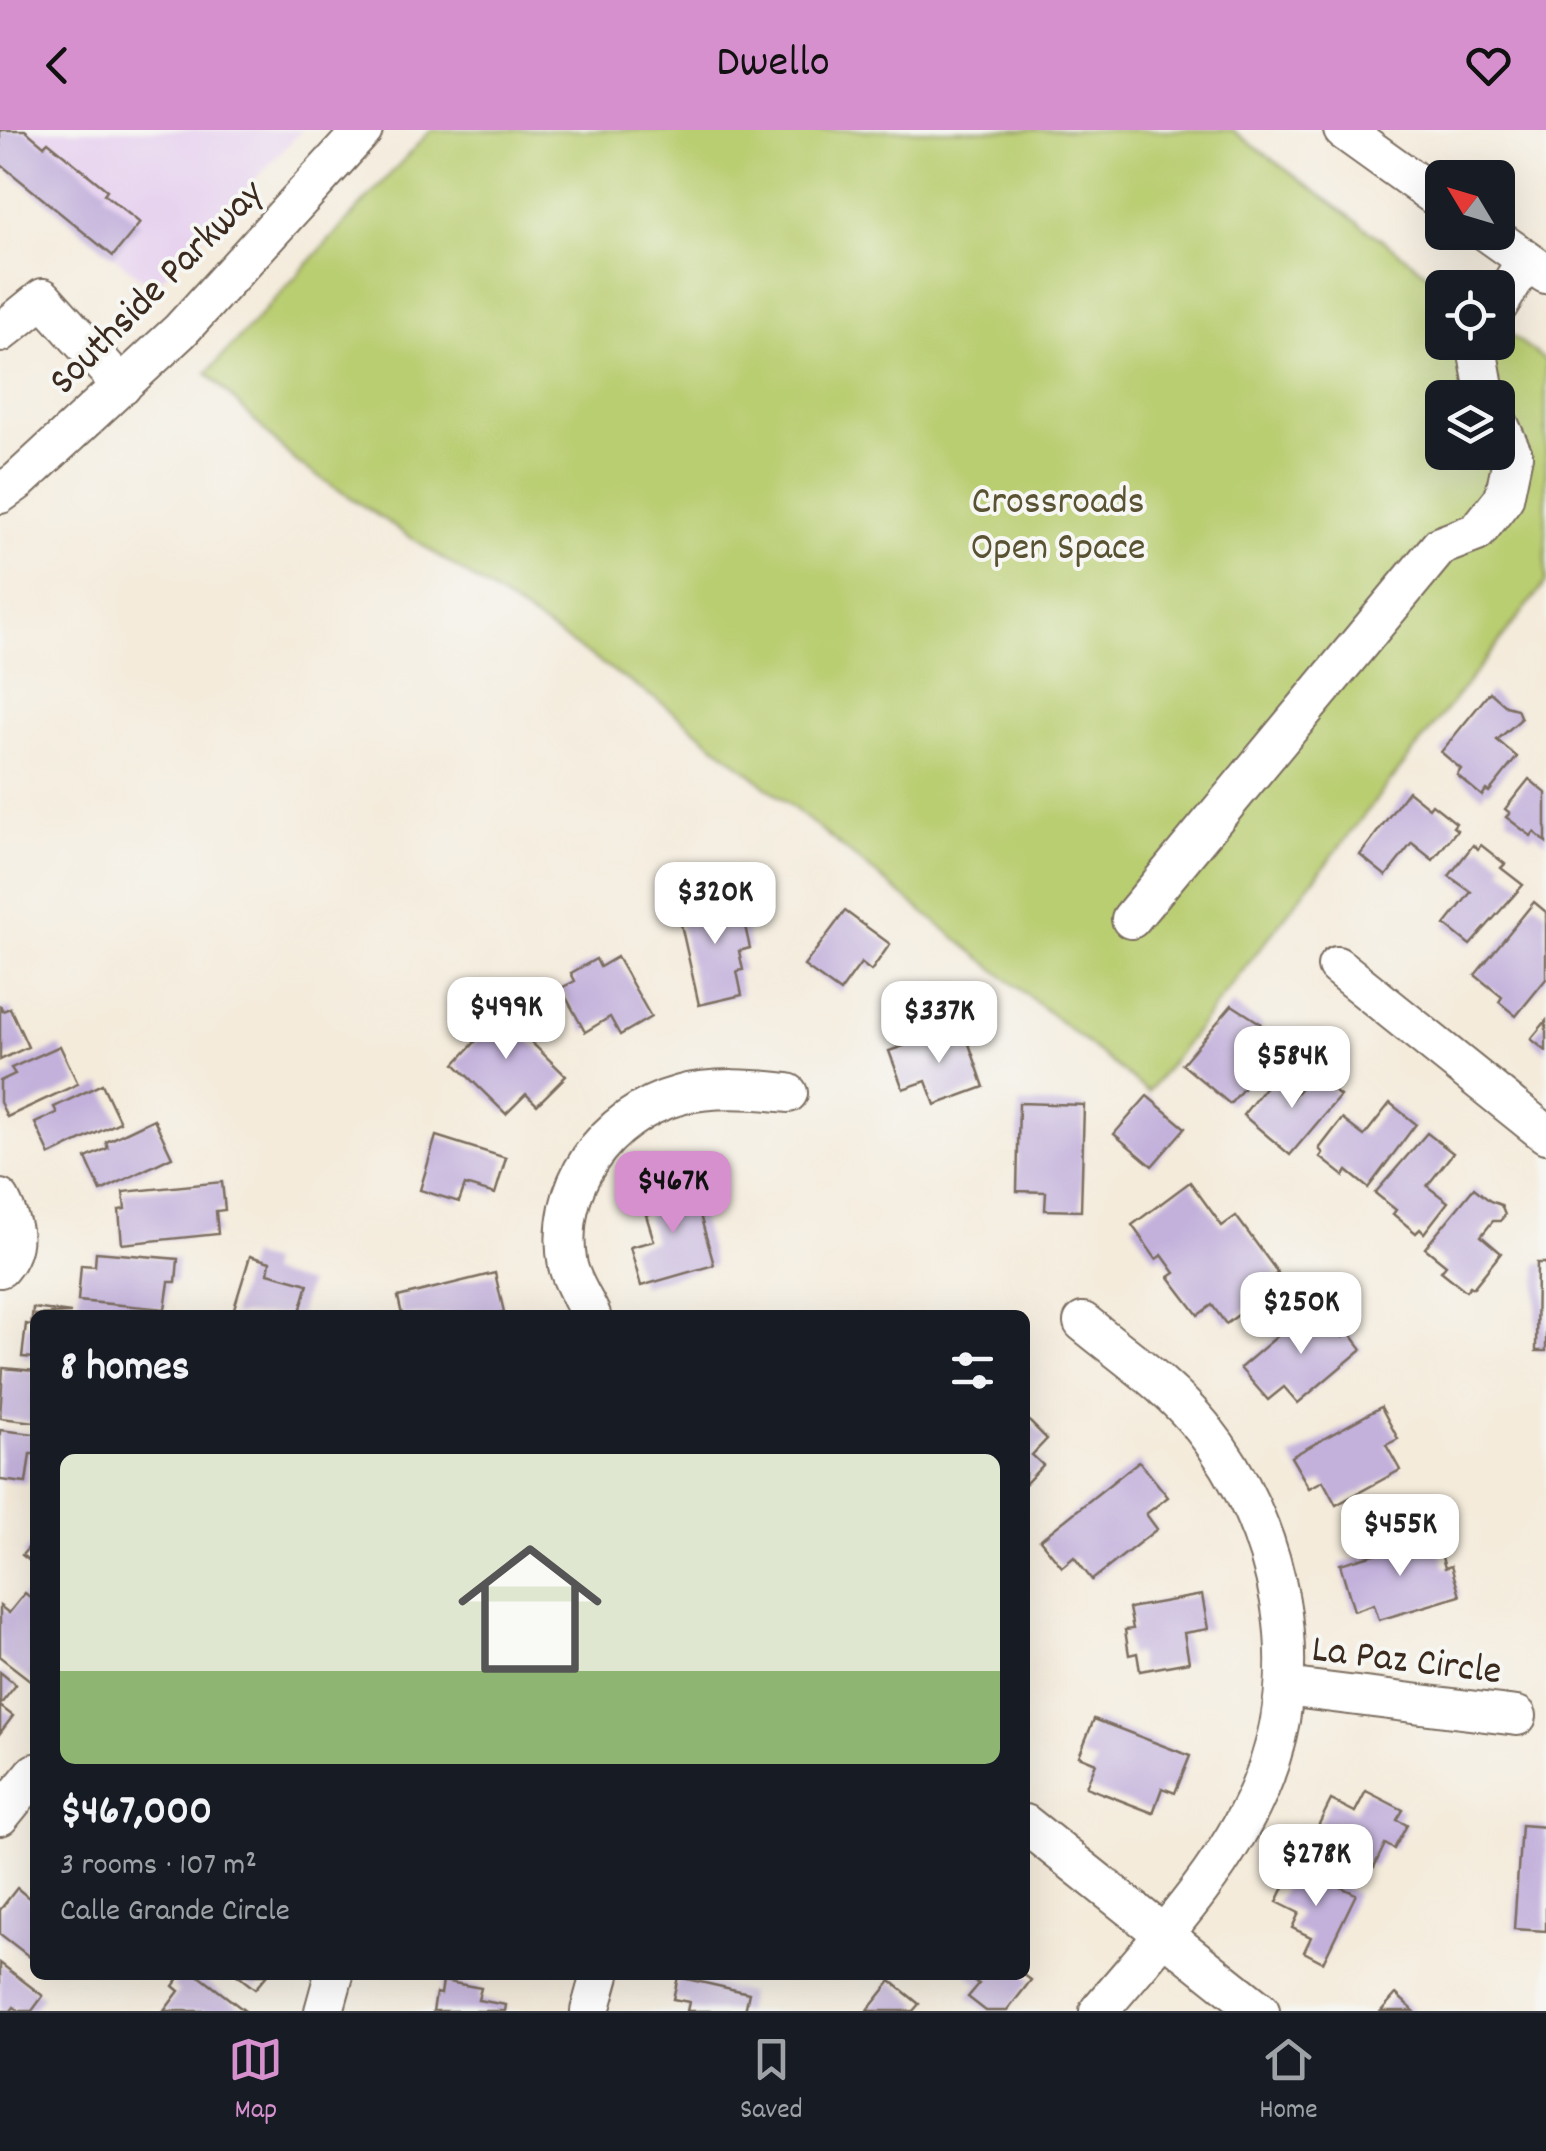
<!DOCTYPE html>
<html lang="en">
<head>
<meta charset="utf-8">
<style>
	:root { --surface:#171b24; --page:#242831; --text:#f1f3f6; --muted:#9ea1a6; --line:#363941; --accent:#d690ce }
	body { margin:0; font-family:Dekko,sans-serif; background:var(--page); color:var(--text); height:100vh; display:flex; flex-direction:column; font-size:38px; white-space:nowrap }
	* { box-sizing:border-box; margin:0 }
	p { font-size:32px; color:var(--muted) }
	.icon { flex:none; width:55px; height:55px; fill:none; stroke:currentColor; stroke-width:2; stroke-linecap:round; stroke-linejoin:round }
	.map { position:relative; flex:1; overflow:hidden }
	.sheet { position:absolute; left:30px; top:1180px; width:1000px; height:670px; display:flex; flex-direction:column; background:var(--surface); border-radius:15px; box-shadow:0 10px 40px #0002 }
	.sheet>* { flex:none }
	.needle { width:65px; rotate:308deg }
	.tools { position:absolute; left:1425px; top:30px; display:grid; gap:20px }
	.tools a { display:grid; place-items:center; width:90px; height:90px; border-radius:15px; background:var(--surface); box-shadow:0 10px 40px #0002; font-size:50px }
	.price { position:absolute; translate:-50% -85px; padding:0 22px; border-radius:20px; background:#fff; color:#222; font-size:32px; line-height:65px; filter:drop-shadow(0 2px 5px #0008) }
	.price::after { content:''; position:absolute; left:50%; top:60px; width:30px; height:22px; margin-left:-15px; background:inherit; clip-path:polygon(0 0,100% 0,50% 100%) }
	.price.selected { background:var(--accent); color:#111 }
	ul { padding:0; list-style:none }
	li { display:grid; align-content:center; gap:20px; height:530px; padding:0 30px }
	li span { display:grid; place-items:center; height:310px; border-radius:15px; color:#555 }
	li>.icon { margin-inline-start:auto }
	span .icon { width:180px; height:180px; fill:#fffc; stroke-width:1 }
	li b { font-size:42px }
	h2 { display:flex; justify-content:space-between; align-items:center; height:120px; padding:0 30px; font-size:42px }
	header { display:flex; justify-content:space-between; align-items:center; height:130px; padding:0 30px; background:var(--accent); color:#111; font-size:45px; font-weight:600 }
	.dock { display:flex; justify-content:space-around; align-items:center; height:140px; border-top:2px solid var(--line); background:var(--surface); font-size:28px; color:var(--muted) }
	.dock a { display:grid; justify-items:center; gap:5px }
	.dock .selected { color:var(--accent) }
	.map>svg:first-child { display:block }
</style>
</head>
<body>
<header><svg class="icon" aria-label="back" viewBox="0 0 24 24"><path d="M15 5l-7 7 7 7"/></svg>Dwello<svg class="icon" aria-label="heart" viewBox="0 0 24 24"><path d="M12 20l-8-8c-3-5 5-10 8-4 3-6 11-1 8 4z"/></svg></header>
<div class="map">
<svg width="1546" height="1881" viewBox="0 0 1546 1881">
	<rect width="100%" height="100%" fill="#f6f6f2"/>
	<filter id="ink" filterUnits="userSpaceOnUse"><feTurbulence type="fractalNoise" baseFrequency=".01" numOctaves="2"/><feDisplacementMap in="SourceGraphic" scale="20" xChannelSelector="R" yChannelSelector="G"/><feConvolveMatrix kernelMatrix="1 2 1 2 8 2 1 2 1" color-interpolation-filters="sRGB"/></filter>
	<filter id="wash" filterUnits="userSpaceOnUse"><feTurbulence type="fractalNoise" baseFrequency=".0048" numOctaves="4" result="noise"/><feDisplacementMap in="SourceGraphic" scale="40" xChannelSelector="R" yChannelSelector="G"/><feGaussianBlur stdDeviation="2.25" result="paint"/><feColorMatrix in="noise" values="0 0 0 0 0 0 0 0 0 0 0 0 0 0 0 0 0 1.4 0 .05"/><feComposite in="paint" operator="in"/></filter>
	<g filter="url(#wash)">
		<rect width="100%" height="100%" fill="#f4ebdb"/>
		<polygon fill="#e7d2ef" points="0,0 302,0 153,158 0,34"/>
		<path fill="#b9cd71" stroke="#7a7c48" stroke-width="2.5" fill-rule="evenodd" d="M 431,0 L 1232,0 L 1446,157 L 1442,158 L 1442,212 L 1498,212 L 1498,195 L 1546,231 L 1546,452 L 1148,962 L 666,576 L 295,331 L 207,243 ZM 1442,268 L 1498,268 L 1498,322 L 1442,322 Z"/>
		<g id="blocks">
			<g fill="#c3b1db">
				<polygon points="0,0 25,0 44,16 48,12 107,60 104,64 140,93 113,126 0,34"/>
				<polygon points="1490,562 1506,576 1517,579 1521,589 1497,610 1517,627 1489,662 1486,660 1482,666 1457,645 1461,639 1441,622"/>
				<polygon points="1529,649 1546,663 1546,712 1534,702 1531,706 1506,687 1510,683 1505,679"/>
				<polygon points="1408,661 1429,678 1432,674 1456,693 1453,697 1457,700 1433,730 1412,713 1386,746 1360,725"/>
				<polygon points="1473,715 1478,719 1481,715 1505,734 1501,738 1523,755 1470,815 1445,795 1471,762 1449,746"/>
				<polygon points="737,761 750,818 739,821 743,840 737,841 742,865 699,875 678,781 721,771 719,766"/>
				<polygon points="1534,772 1546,782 1546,849 1516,886 1499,872 1502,867 1475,845"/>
				<polygon points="845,781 890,814 871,841 861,833 840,862 804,836"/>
				<polygon points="617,827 651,887 620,905 610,887 585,902 561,858 575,851 571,843 596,829 600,837"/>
				<polygon points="490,872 566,946 537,975 526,964 506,984 455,934 475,912 463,900"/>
				<polygon points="0,875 3,881 10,878 28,917 0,930"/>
				<polygon points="1232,875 1260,893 1262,899 1259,907 1250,908 1238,923 1259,940 1230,974 1182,934"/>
				<polygon points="1546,891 1546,921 1531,909"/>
				<polygon points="952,899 957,912 967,908 984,957 935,975 926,951 903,959 889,921"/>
				<polygon points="60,916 78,954 7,987 0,972 0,951 15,944 11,938"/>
				<polygon points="1312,940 1321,944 1324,953 1340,966 1290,1025 1243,985 1271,950 1292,968 1304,954 1304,945"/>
				<polygon points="102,954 120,992 50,1025 35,993 57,983 54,977"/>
				<polygon points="1147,966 1185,998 1152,1036 1114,1004"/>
				<polygon points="1019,973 1084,975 1081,1081 1045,1080 1046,1062 1017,1061"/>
				<polygon points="1390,973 1416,994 1368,1058 1347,1041 1344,1046 1320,1027 1323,1023 1319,1019 1342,989 1364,1006"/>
				<polygon points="154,989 172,1027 101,1061 86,1028 108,1018 106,1012"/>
				<polygon points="1427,1003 1453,1023 1427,1056 1448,1072 1424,1103 1420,1099 1416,1103 1393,1084 1396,1080 1375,1063"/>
				<polygon points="436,1006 506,1028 495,1064 465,1055 459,1072 420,1060"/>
				<polygon points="690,1049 714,1135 641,1156 630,1117 654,1111 646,1085 652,1083 646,1061"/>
				<polygon points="222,1052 225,1080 216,1081 218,1104 122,1114 119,1080 125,1079 123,1062"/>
				<polygon points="1190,1052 1222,1096 1236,1086 1278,1143 1259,1157 1265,1165 1226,1194 1212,1175 1198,1185 1169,1147 1175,1143 1162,1125 1156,1129 1132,1095"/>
				<polygon points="1474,1058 1490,1071 1501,1075 1505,1085 1500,1091 1493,1091 1481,1106 1501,1123 1473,1158 1470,1156 1466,1161 1441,1141 1446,1135 1425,1118"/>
				<polygon points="96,1122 178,1129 176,1152 169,1152 165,1179 78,1171 81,1135 95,1136"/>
				<polygon points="250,1126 270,1132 268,1143 308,1154 299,1185 232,1185"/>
				<polygon points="1537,1133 1546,1133 1546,1221 1536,1221"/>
				<polygon points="495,1143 504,1182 491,1185 402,1185 398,1167"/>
				<polygon points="1315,1174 1343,1207 1349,1202 1362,1219 1298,1273 1284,1257 1268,1270 1240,1238"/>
				<polygon points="33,1178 71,1183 35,1185 35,1228 22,1227 26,1194 31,1195"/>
				<polygon points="3,1238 35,1241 35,1292 0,1288"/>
				<polygon points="1381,1277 1398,1309 1386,1315 1400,1340 1336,1375 1323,1351 1309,1358 1291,1327"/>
				<polygon points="1025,1287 1047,1309 1032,1325 1043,1335 1025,1354"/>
				<polygon points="0,1300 35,1304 35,1324 30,1324 26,1353 0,1350"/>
				<polygon points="1139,1331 1168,1367 1146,1384 1157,1399 1092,1450 1074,1427 1062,1437 1040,1410"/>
				<polygon points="1436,1406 1445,1438 1451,1436 1460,1466 1379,1490 1374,1474 1354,1481 1340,1434"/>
				<polygon points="35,1410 35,1435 22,1425"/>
				<polygon points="25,1463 35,1471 35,1554 0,1527 0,1476 9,1483"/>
				<polygon points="1202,1465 1208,1499 1184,1503 1189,1532 1140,1541 1137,1523 1129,1525 1125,1500 1133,1499 1129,1478"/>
				<polygon points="0,1542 16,1555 0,1575"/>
				<polygon points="0,1576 13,1586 0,1603"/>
				<polygon points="1094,1589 1190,1626 1175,1663 1162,1658 1153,1683 1086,1657 1096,1633 1079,1626"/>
				<polygon points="1366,1661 1403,1680 1397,1690 1407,1695 1394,1719 1385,1714 1374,1737 1313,1706 1331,1670 1355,1682"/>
				<polygon points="1521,1695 1546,1697 1546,1801 1514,1799"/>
				<polygon points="1294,1736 1356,1764 1323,1832 1304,1822 1311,1807 1292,1798 1299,1783 1277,1772"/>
				<polygon points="17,1758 35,1773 35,1831 0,1804 0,1780"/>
				<polygon points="0,1833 43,1866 32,1881 19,1881 14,1877 11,1881 0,1881"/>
				<polygon points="181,1845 198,1845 245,1881 164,1881 179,1861 173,1856"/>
				<polygon points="237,1845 267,1845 255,1859"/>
				<polygon points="967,1845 1024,1845 1031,1850 1007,1881 986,1881 968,1867 979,1854"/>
				<polygon points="678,1847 749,1863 745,1881 687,1881 689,1872 673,1869"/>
				<polygon points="443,1851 481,1858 478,1870 506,1875 505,1881 433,1881 436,1863 441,1864"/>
				<polygon points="891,1851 919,1874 913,1881 867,1881"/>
				<polygon points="1396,1864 1414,1881 1381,1881"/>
			</g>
		</g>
	</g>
	<g filter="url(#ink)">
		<use href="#blocks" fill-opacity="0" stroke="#7c6e60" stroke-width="2.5"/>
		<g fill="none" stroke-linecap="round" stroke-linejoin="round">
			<defs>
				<g id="minor">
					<polyline points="1343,0 1442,71"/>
					<polyline points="1487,102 1546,144"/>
					<polyline points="1498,176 1526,130"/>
					<polyline points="0,203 43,168 122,256"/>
					<polyline points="1480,212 1478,223 1486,268"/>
					<polyline points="0,364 18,351 180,201 363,0"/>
					<polyline points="1131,789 1440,416 1477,402 1504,368 1513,325 1498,292"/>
					<polyline points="1337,836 1546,1004"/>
					<path d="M 0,1069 C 13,1095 20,1114 0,1138"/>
					<path d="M 591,1185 C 583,1169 572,1152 568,1136 C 553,1058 605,985 680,965 C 714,956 754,959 788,963"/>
					<path d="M 1083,1192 C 1123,1225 1169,1256 1202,1297 C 1282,1397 1311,1540 1259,1660 C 1223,1743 1156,1813 1099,1881"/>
					<polyline points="1285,1557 1517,1586"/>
					<polyline points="0,1686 35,1643"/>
					<polyline points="1025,1694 1260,1881"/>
					<polyline points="324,1881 334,1845"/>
					<polyline points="590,1881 600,1845"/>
				</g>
			</defs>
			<use href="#minor" stroke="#7c6e60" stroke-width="42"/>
			<use href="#minor" stroke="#fff" stroke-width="38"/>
		</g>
	</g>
	<g text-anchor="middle" stroke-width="8" stroke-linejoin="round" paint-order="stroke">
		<g font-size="40" fill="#3b2a1e" stroke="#f6f6f2">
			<text transform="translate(154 155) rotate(-45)" y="14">Southside Parkway</text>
			<text transform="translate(1407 1527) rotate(7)" y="14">La Paz Circle</text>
		</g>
		<g font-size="40" fill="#5a5333" stroke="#f6f6f2">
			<text x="1058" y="382">Crossroads<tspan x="1058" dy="46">Open Space</tspan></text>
		</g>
	</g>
</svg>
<div class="tools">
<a><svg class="needle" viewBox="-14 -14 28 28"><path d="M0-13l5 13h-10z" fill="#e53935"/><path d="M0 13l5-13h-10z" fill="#9ea1a6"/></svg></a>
<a><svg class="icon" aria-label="locate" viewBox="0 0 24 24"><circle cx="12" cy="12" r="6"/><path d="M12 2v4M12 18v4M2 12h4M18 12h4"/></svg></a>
<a><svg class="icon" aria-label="layers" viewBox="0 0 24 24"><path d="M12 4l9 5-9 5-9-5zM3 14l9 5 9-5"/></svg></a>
</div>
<b class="price" style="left:715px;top:817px">$320K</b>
<b class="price" style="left:506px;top:932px">$499K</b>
<b class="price" style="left:939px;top:936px">$337K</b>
<b class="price" style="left:1292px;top:981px">$584K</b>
<b class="price selected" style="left:673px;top:1106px">$467K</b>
<b class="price" style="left:1301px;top:1227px">$250K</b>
<b class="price" style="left:1400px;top:1449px">$455K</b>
<b class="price" style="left:1316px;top:1779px">$278K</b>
<section class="sheet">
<h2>8 homes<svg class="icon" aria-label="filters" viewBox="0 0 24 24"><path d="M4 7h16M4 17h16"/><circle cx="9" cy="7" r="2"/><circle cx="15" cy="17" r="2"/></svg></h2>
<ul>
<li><span style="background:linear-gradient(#dfe7d0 70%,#8fb573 0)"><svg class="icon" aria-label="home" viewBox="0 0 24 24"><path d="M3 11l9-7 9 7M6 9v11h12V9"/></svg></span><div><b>$467,000</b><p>3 rooms · 107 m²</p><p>Calle Grande Circle</p></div></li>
</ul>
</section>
</div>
<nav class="dock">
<a class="selected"><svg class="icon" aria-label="map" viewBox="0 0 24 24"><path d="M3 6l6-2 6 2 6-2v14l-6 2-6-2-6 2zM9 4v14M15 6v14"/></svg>Map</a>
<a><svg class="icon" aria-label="saved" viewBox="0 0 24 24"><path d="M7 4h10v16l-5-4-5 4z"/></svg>Saved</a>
<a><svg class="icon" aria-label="home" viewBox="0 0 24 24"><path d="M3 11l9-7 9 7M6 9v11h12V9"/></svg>Home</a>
</nav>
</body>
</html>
